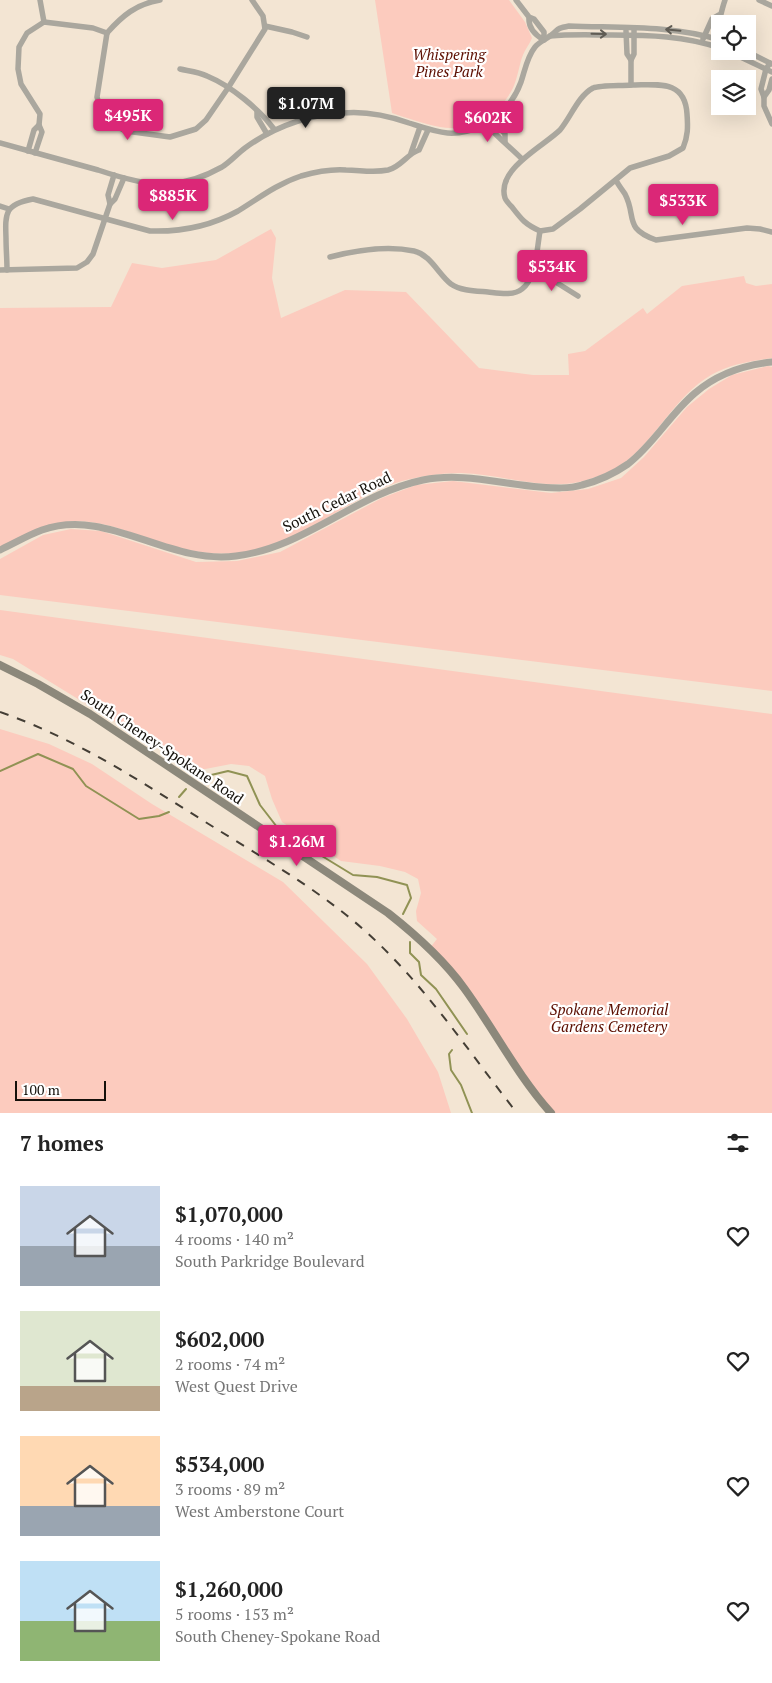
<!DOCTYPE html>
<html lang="en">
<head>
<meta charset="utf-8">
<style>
	:root { --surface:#fff; --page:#f2f2f2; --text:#222; --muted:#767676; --accent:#db2777 }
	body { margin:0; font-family:"PT Serif",serif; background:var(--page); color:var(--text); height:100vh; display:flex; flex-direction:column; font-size:19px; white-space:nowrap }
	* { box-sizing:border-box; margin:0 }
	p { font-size:16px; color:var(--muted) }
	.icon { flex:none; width:28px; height:28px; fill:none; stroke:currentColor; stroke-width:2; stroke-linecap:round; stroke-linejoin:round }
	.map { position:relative; height:1113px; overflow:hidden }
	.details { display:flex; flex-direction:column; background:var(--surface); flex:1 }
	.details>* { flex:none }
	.controls { position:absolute; left:711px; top:15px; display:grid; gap:10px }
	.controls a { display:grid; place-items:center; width:45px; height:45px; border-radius:0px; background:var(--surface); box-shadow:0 5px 20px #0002; font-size:25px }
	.scale { position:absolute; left:15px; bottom:12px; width:91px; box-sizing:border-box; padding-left:5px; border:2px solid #15110b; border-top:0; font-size:14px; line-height:18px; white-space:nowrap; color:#15110b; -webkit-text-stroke:4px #fff; paint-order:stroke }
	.price { position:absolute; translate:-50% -42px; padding:0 11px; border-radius:5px; background:var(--accent); color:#fff; font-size:16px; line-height:32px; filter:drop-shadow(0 1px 2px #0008) }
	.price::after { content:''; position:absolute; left:50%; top:30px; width:15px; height:11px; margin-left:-8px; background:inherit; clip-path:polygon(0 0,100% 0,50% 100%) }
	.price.current { background:#222; color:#fff }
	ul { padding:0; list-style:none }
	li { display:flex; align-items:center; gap:15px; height:125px; padding:0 20px }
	li span { display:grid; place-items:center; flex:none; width:140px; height:100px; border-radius:0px; color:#555 }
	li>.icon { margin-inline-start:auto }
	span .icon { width:60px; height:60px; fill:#fffc; stroke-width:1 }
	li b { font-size:21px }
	h2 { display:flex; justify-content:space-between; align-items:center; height:60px; padding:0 20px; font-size:21px }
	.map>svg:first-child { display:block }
</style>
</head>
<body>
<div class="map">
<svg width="772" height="1113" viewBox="0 0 772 1113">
	<rect width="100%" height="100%" fill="#f3e5d3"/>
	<g fill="#fccbbe">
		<path d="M 375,0 L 509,0 L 525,22 L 532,38 C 530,44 525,49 523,55 C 519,65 518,77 513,88 C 500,114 470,133 440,127 C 424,124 407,118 392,113 Z"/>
		<path d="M 271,229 L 276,238 L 272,278 L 281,318 L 345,290 L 406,292 L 479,368 L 533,375 L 569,375 L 568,354 L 585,351 L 643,308 L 647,314 L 682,286 L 744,276 L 746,283 L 756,286 L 772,284 L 772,358 C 751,361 730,364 711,375 C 675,396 658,437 625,462 C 612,472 595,478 579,482 C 539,490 501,474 461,473 C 441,473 421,476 402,481 C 348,497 299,545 244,552 C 219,556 193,552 169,545 C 137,536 109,521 75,521 C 48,522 23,537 0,549 L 0,308 L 111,307 L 132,263 L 162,268 L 216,260 Z"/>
		<polygon points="768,366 772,367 772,691 0,595 0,559 43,535 71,529 101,531 196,562 237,561 280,552 382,498 416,485 453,481 551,493 588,489 621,478 644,457 687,407 709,389 732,375"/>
		<polygon points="0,610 772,714 772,1113 551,1113 491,1029 429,949 437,939 417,921 416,911 421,893 418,879 405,872 380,866 341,861 282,822 272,799 265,776 249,766 231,764 195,771 13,659 0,655"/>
		<polygon points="0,729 49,744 92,764 152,804 283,882 367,964 407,1019 438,1072 451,1113 0,1113"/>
	</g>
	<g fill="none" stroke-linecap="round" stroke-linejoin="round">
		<g stroke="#909254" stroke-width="2">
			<polyline points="0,771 38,754 73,769 86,786 139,819 159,816 169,812"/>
			<polyline points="207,776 228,771 247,776 260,805 277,827 299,842 353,875 377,877 407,885 411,898 403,914"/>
			<polyline points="179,797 186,789"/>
			<polyline points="410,942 410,953 419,962 421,975 436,989 467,1034"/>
			<polyline points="452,1050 449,1054 451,1070 461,1085 472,1113"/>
		</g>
		<g stroke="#aaa79e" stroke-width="5.5">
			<polyline points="40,0 44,22"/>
			<path d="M 516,0 L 529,17 L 534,19 L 544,32 L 544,40 C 535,35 528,28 529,17"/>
			<polyline points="759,0 772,6"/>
			<polyline points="265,26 292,32 307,37"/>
			<polyline points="626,31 627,54 631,60"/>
			<polyline points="107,33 97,97 101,111 112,124 126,131 170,137 196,129 206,120 228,88 265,29 263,16 252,0"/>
			<path d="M 107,33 C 122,16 136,4 160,0"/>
			<path d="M 550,36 C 571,34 592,35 612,35 C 649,35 685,36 720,48"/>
			<polyline points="703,39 712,19 719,15"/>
			<path d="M 714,41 C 719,27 720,14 725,0"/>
			<polyline points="728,51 772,72"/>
			<polyline points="746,51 772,64"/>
			<polyline points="770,63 766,69 761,89 764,97 764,106 772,124"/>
			<path d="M 180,69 C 189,71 199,72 207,76 C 231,86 259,109 274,129"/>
			<polyline points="764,97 769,90 772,79"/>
			<polyline points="257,111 257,117 267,134"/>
			<polyline points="493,119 505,134 505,142"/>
			<path d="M 486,124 C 497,137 510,147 522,159"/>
			<path d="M 0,143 C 33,152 65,161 98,170 C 116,176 150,186 168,184 C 186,183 206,176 222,167 C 230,162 237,154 245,148 C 274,127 307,115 343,113 C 364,111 389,116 409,123 C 437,132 453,139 482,126 C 500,119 515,99 521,82 C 525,70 527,57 535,47 C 539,42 545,40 550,36 C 560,29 554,29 569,26 C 620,28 671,25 720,40"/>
			<polyline points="28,151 34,130 39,125"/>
			<polyline points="35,153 42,132 39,125 40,114 21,84 18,69 19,47 27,33 44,22 93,28 107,33"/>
			<polyline points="411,153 420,127"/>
			<path d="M 616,180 C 618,185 622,189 625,194 C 637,217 623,228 656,240 L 747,228 L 760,229 L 772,232"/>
			<polyline points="110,204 115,199 124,178"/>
			<polyline points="0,206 9,209"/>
			<path d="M 540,231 L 553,229 L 580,209 L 630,168 L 669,156 L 683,148 C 688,136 688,127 687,114 C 685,79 657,85 631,85 L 631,60 L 634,54 L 634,28"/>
			<path d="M 540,231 C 525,224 522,220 512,207 C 509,204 506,201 505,198 C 496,169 544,146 560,130 C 571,117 578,96 593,88 C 601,85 622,86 631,85"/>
			<path d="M 330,257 C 357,250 386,245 414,251 C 431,255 438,274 451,284 C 461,291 476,291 488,292 C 498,293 514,296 522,289 C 536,279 537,248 540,231"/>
			<polyline points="0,270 77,268 87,262 93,254 110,204 108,195 114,175"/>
			<path d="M 7,270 C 7,259 6,249 6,238 C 5,213 5,204 33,199 L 150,231 C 180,232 211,226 238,211 C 259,198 277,184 301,176 C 315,172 332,169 346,170 C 360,170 373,173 388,170 C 401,167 407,154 419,150 L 428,130"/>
			<polyline points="533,272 546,276 578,296"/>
		</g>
		<path stroke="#aaa79e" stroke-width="7" d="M 0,550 C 13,544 28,535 42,530 C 108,507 167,565 236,556 C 304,548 356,494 423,480 C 462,472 501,484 540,487 C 554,488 569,489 582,485 C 598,481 615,473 628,464 C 654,444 670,414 695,393 C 717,374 744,365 772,362"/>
		<path stroke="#8c887b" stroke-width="8" d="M 0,665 L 38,684 L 90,714 L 388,913 C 416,935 443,959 464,988 C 494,1029 517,1075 551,1113"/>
		<path stroke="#443e35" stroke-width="2" stroke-dasharray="9 9" stroke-linecap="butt" d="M 0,712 C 78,739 146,785 215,828 C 271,863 331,897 378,943 C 431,994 472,1056 517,1113"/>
	</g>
	<defs><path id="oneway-shaft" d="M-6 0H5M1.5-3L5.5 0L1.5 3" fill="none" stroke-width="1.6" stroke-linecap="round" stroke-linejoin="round" transform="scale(1.25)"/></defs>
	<g stroke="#605c54">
		<use href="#oneway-shaft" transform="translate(673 30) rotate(-175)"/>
		<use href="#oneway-shaft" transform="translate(599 34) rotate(1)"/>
	</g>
	<g text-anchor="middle" stroke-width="4.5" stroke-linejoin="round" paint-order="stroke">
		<g font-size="15" font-style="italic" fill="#5c0e00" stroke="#fff">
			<text x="449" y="60">Whispering<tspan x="449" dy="17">Pines Park</tspan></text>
			<text x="609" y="1015">Spokane Memorial<tspan x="609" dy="17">Gardens Cemetery</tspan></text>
		</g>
		<g font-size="15" fill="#15110b" stroke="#fff">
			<text transform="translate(337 502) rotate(-26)" y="5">South Cedar Road</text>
			<text transform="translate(162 747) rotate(34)" y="5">South Cheney-Spokane Road</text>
		</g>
	</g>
</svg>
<div class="controls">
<a><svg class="icon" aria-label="locate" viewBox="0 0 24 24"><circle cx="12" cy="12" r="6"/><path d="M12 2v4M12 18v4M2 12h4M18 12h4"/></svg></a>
<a><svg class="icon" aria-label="layers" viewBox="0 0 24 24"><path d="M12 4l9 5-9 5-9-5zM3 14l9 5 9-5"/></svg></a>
</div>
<div class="scale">100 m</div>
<b class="price current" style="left:306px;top:129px">$1.07M</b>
<b class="price" style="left:128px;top:141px">$495K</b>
<b class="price" style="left:488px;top:143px">$602K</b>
<b class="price" style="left:173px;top:221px">$885K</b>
<b class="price" style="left:683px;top:226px">$533K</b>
<b class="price" style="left:552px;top:292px">$534K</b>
<b class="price" style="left:297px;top:867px">$1.26M</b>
</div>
<section class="details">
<h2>7 homes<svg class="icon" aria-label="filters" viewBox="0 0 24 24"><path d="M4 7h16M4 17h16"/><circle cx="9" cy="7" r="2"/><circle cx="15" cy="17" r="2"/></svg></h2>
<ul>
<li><span style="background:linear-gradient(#c9d6e8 60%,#9aa5b1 0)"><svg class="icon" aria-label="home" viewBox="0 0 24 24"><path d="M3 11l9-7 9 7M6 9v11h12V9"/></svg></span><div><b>$1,070,000</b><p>4 rooms · 140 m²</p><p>South Parkridge Boulevard</p></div><svg class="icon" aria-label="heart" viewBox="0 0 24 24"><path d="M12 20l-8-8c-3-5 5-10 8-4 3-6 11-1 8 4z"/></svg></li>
<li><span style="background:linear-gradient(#dfe7d0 75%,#b9a48a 0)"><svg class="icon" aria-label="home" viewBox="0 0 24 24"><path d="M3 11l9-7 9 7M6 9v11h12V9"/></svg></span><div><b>$602,000</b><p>2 rooms · 74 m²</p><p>West Quest Drive</p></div><svg class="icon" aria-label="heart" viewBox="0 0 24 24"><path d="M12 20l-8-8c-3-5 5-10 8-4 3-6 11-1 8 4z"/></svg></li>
<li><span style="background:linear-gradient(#ffd9b3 70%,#9aa5b1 0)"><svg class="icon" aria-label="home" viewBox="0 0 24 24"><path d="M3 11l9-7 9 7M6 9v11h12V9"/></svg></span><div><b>$534,000</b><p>3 rooms · 89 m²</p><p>West Amberstone Court</p></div><svg class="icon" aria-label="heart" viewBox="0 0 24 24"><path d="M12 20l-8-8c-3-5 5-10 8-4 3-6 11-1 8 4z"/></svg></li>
<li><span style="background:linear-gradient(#bfe0f5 60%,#8fb573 0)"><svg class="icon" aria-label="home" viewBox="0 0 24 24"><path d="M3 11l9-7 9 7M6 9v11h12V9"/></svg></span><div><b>$1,260,000</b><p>5 rooms · 153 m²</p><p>South Cheney-Spokane Road</p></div><svg class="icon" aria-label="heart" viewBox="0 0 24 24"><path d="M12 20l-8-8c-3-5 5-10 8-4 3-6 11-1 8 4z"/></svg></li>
</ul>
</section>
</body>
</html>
